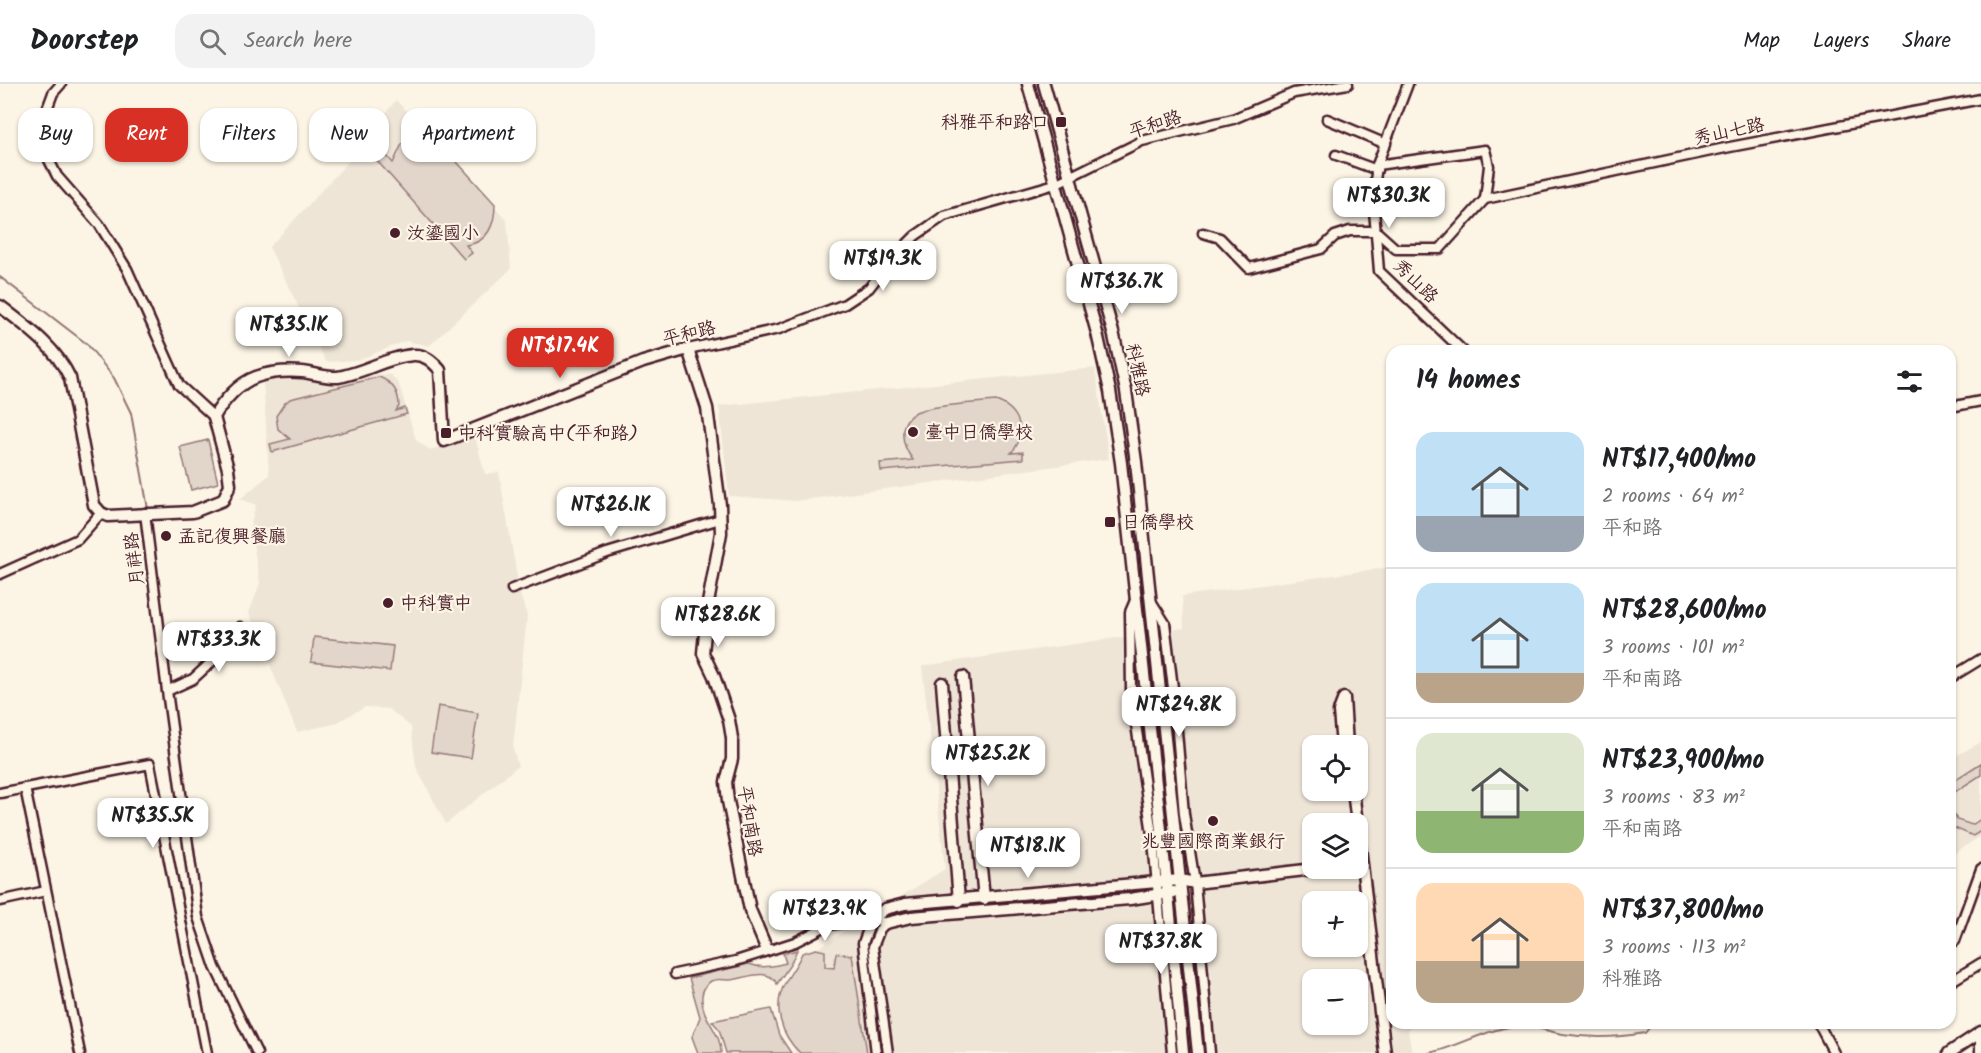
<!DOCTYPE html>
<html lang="en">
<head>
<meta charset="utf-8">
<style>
	:root { --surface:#fff; --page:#f2f2f2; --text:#202124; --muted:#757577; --line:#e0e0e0; --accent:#d93025 }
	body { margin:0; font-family:Kalam,"LXGW WenKai TC",sans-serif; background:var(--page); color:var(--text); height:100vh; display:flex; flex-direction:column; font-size:22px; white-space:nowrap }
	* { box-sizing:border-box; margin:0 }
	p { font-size:20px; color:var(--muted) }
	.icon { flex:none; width:33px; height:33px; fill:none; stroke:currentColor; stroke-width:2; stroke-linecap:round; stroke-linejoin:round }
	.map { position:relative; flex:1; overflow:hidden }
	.panel { position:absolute; left:1386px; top:261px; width:570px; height:684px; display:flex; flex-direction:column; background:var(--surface); border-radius:18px; box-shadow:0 2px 4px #0004 }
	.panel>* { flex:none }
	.hud { position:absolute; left:18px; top:24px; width:570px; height:54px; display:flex; gap:12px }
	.controls { position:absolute; left:1302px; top:651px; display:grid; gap:12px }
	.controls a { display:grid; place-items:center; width:66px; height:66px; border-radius:12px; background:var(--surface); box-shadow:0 2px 4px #0004; font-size:30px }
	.price { position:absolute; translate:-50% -51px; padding:0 14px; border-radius:12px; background:#fff; color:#222; font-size:20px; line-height:39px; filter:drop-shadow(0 2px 3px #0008) }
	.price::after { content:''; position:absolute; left:50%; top:36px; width:18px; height:14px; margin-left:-9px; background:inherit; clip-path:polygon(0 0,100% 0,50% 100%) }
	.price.current { background:var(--accent); color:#fff }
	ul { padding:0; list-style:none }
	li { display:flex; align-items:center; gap:18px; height:150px; padding:0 30px }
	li+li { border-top:2px solid var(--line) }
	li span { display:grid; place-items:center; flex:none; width:168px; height:120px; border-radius:18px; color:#555 }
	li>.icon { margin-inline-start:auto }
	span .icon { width:72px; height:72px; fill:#fffc; stroke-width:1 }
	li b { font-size:26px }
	h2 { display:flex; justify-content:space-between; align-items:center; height:72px; padding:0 30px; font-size:26px }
	.chip { padding:0 21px; border-radius:18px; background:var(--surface); box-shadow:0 2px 4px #0004; font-size:21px; line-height:54px }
	.chip.current { background:var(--accent); color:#fff }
	header { display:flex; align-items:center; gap:36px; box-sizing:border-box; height:84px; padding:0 30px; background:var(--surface); border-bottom:2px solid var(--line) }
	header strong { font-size:28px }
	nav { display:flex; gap:33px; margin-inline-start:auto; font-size:21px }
	.search { width:420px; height:54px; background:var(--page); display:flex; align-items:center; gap:15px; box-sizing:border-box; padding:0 21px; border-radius:18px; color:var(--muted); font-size:22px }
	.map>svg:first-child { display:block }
</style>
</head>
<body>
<header>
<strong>Doorstep</strong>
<div class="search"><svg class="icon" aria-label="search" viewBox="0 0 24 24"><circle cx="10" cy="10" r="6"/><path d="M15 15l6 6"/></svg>Search here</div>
<nav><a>Map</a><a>Layers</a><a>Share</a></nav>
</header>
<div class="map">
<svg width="1981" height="969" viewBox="0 0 1981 969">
	<rect width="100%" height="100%" fill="#fcf5e5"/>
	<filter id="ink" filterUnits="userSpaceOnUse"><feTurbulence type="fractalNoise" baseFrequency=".0167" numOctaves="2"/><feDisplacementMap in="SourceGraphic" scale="12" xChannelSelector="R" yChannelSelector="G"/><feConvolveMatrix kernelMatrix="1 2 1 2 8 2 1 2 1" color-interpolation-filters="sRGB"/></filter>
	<g filter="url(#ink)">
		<g fill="#eee5d7" fill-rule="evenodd">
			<polygon points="396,16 507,136 511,185 429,262 406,257 358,276 326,278 269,163 347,79"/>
			<polygon points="1095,284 1109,375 796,417 729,412 719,322"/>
			<polygon points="381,290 391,291 399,300 416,356 430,366 475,352 485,390 499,388 520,510 527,532 513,664 518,682 446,740 416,683 411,643 389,625 365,623 334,640 297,648 249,529 260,499 250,442 256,421 240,415 269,391 263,295 283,291 340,297"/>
			<path d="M 1392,483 L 1392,939 L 1415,939 L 1408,946 L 1412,969 L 795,969 L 785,926 L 816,865 L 945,785 L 922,582 L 1184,544 L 1182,512 ZM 1312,662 L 1358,662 L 1358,706 L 1312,706 ZM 1312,740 L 1358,740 L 1358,784 L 1312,784 ZM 1312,818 L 1358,818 L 1358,862 L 1312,862 ZM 1312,896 L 1358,896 L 1358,940 L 1312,940 Z"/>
			<polygon points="1981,658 1981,752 1950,772 1950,675"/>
		</g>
		<g fill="#e2d5ca" stroke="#967a7a" stroke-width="1.5">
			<path d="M 417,54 L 439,58 L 495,120 C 495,140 488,159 466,161 L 472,169 L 464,175 L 371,70 L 378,62 L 393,79 L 402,60 Z"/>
			<path d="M 379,293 C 392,298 399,308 399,322 L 396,327 L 405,324 L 407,330 L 272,368 L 270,360 L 290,355 L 278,345 L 276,332 L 284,320 L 290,315 Z"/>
			<path d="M 996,317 C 1019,325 1029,350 1011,369 L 1023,368 L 1023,375 L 881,387 L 880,379 L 913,376 C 902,362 896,339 916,328 C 930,321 978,319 996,317 Z"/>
			<polygon points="208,356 218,399 191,406 180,363"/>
			<polygon points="314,553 393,562 390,587 311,578"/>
			<polygon points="438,622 478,629 471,674 431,668"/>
			<polygon points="1981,679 1981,691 1953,709 1950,723 1957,736 1972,741 1981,735 1981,747 1973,752 1950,742 1950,699"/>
			<path d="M 816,865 L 825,867 L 825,883 L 834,884 L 836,869 L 852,871 L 867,969 L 800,969 C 781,951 772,923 785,899 C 790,889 798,880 802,869 Z"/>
			<path d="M 797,866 L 790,881 L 777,900 C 767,882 745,895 730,896 C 724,896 717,894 711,897 C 706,900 702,907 702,912 C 700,934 722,948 721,969 L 698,969 L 692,953 L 700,933 L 689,894 L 749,880 C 762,885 773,882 786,879 L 783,870 Z"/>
			<polygon points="771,925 779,951 791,969 726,969 719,945 712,937"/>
		</g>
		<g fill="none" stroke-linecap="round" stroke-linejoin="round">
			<g stroke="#917474" stroke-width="2">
				<polyline points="0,193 87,260 114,294 131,329 148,425"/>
				<path d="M 1429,969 C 1460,963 1490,942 1522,942 C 1535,942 1550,948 1563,950 C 1592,955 1616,954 1645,949 L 1653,939"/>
			</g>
			<defs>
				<g id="minor">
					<polyline points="61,0 53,9 37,52 57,92 99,140 127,185 179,301 214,333"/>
					<polyline points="1408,0 1377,81 1373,114 1379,187 1463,267"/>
					<polyline points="1327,35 1386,60"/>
					<polyline points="1336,71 1377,86"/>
					<polyline points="1377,81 1485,66 1489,82 1485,115 1730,63 1981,15"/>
					<polyline points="1203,149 1220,154 1249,184 1321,165 1335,152 1350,147 1376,147 1396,165 1440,165 1485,115"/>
					<polyline points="688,265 779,245 845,220 869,204 890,177 915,152 944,132 1055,100 1142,57 1233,35 1294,9 1348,0"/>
					<polyline points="1950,323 1981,317"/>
					<polyline points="145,429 167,607 198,833 215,883 257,969"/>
					<polyline points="0,490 78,455 101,429"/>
					<polyline points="512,505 607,469 720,435"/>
					<polyline points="1136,514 1130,528 1131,606 1153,757 1172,969"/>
					<polyline points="1151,517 1165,539 1174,612 1184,730 1195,799 1210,969"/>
					<polyline points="1950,594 1981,575"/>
					<polyline points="167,607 193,595 218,572 240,543"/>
					<polyline points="25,704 80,969"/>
					<polyline points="0,709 150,680 207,969"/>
					<polyline points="0,817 46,807"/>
					<polyline points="872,835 863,859 876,969"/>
					<polyline points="886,839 880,845 873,863 888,969"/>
					<polyline points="1955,857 1981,785"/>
					<polyline points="675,890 736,877 795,858 828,841 872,835 886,839"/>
					<polyline points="1950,898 1981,879"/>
					<polyline points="1818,939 1834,969"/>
					<polyline points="1980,949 1980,969"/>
				</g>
				<g id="tertiary">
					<polyline points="1028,0 1097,249 1110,307 1121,379 1168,810 1183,969"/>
					<polyline points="1044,0 1114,252 1126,307 1136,378 1198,969"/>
					<path d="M 0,222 C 27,243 55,262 70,294 L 94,421 L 101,429 L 108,432 L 193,428 L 223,416 L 230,401 L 228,385 L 214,333 C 223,317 239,299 256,293 C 270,288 288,287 302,288 C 313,289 327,294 338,293 C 364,289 387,273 413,271 C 425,270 433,278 440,286 L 444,357 L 643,278 L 688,265 L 707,324 L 720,421 L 721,449 L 708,519 L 703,569 L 714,592 L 729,636 L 732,654 L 732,675 L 726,698 L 728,717 L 750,826 L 767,866"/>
					<polyline points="963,593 984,815"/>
					<polyline points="942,599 959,817"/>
					<polyline points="1342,662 1339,627 1344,614 1347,662"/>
					<polyline points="1353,706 1357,740"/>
					<polyline points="1358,748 1385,969"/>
					<polyline points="872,835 885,825 905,820 1180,796 1195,799 1322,784"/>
					<polyline points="886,839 911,833 1130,815 1174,808"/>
					<polyline points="1949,969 1981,948"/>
				</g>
			</defs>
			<use href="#minor" stroke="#4a1f2b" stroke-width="13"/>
			<use href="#tertiary" stroke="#4a1f2b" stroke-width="15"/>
			<use href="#minor" stroke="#fcf5e5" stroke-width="8"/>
			<use href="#tertiary" stroke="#fcf5e5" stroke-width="10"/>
		</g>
	</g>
	<g fill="#4a1f2b" stroke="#fcf5e5" stroke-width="2">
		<rect x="1055" y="32" width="12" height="12" rx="3"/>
		<circle cx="395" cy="149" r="6"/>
		<circle cx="913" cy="348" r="6"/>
		<rect x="440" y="343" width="12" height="12" rx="3"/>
		<rect x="1104" y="432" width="12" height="12" rx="3"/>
		<circle cx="166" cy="452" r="6"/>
		<circle cx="388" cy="519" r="6"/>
		<circle cx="1213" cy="737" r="6"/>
	</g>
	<g text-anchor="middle" stroke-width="4.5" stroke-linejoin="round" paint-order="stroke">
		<g font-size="18" fill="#4a1f2b" stroke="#fcf5e5" text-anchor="start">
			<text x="1049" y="44" text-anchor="end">科雅平和路口</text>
			<text x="407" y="155">汝鎏國小</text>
			<text x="925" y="354">臺中日僑學校</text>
			<text x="458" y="355">中科實驗高中(平和路)</text>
			<text x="1122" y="444">日僑學校</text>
			<text x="178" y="458">孟記復興餐廳</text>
			<text x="400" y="525">中科實中</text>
			<text x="1213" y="763" text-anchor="middle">兆豐國際商業銀行</text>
		</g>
		<g font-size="18" fill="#4a1f2b" stroke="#fcf5e5">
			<text transform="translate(1155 40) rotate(-18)" y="6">平和路</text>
			<text transform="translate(1729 47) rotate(-12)" y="6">秀山七路</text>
			<text transform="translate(1416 197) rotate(44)" y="6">秀山路</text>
			<text transform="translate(689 249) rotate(-14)" y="6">平和路</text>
			<text transform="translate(1138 286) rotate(78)" y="6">科雅路</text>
			<text transform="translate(134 475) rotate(-97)" y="6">月祥路</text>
			<text transform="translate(750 737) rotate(81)" y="6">平和南路</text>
		</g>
	</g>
</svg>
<div class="controls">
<a><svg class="icon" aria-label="locate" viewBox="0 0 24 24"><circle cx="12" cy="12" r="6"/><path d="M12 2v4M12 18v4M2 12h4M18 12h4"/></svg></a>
<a><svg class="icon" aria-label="layers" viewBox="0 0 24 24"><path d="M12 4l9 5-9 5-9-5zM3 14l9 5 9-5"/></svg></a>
<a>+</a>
<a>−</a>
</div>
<b class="price" style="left:1389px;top:145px">NT$30.3K</b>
<b class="price" style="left:883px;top:208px">NT$19.3K</b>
<b class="price" style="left:1122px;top:231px">NT$36.7K</b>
<b class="price" style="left:289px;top:274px">NT$35.1K</b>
<b class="price current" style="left:560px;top:295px">NT$17.4K</b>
<b class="price" style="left:611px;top:454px">NT$26.1K</b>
<b class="price" style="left:718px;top:564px">NT$28.6K</b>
<b class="price" style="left:219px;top:589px">NT$33.3K</b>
<b class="price" style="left:1179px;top:654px">NT$24.8K</b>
<b class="price" style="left:988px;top:703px">NT$25.2K</b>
<b class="price" style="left:153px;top:765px">NT$35.5K</b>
<b class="price" style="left:1028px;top:795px">NT$18.1K</b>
<b class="price" style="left:825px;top:858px">NT$23.9K</b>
<b class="price" style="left:1161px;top:891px">NT$37.8K</b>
<div class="hud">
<a class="chip">Buy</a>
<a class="chip current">Rent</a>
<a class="chip">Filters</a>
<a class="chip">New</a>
<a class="chip">Apartment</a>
</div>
<section class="panel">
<h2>14 homes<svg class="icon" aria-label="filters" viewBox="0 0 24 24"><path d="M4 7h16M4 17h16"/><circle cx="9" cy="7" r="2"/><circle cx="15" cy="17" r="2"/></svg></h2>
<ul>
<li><span style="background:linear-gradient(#bfe0f5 70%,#9aa5b1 0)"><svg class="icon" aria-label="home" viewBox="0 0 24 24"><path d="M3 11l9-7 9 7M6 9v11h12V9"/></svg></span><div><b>NT$17,400/mo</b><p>2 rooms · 64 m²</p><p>平和路</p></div></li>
<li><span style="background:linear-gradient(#bfe0f5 75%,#b9a48a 0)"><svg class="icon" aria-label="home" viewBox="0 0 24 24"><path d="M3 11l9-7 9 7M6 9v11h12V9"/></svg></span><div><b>NT$28,600/mo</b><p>3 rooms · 101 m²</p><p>平和南路</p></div></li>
<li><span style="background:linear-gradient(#dfe7d0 65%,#8fb573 0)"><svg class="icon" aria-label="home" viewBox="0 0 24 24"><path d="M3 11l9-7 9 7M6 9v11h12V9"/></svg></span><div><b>NT$23,900/mo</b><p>3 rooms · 83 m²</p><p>平和南路</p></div></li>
<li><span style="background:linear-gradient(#ffd9b3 65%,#b9a48a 0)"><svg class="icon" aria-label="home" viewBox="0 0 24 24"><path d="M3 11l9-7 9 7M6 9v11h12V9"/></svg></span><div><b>NT$37,800/mo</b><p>3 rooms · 113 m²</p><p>科雅路</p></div></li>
</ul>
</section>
</div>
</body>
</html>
